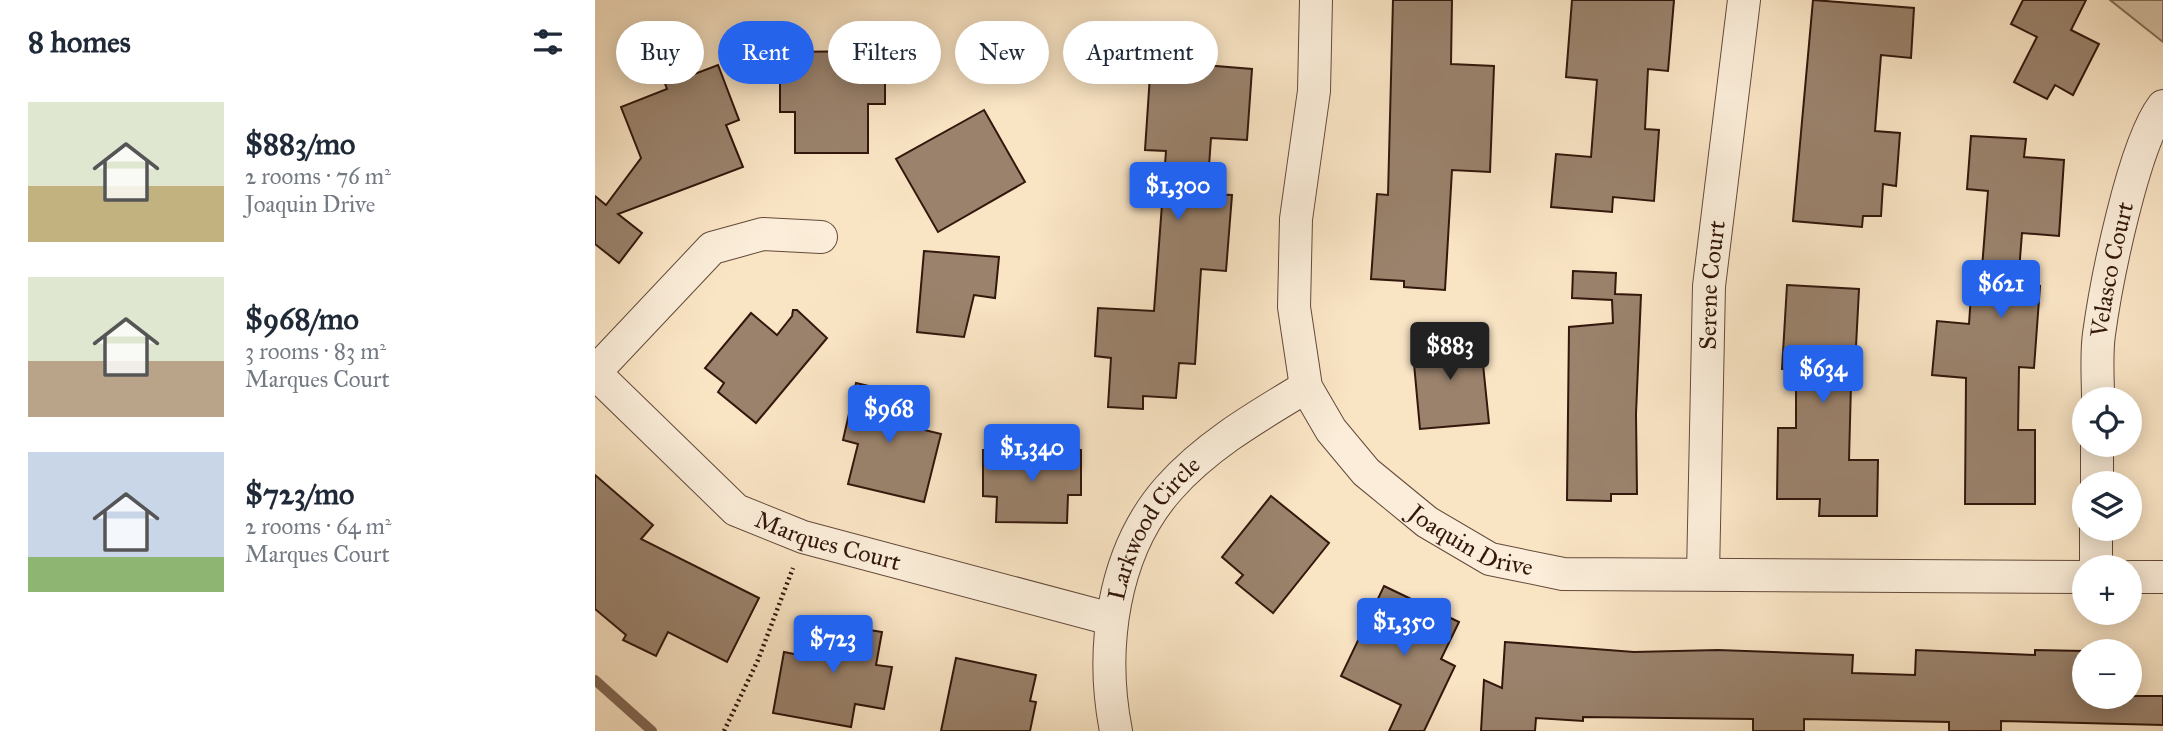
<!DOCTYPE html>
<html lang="en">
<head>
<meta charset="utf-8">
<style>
	:root { --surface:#fff; --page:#f6f6f7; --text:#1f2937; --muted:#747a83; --accent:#2563eb }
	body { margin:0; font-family:"IM FELL Great Primer",serif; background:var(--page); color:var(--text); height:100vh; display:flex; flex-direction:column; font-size:26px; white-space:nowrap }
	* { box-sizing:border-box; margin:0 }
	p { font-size:23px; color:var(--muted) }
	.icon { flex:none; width:38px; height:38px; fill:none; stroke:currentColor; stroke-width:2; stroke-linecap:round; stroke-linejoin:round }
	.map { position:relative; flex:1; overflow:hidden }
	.drawer { display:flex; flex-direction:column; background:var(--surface); width:595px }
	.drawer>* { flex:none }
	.top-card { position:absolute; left:21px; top:21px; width:665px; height:63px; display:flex; gap:14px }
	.fabs { position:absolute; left:1477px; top:387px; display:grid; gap:14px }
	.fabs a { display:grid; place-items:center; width:70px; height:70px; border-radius:50%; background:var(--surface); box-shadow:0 4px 18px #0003; font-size:35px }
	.price { position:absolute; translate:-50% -60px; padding:0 16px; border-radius:7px; background:var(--accent); color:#fff; font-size:23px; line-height:46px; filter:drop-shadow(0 2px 4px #0008) }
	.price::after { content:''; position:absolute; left:50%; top:42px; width:21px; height:16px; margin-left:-10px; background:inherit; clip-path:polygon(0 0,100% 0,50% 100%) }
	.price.selected { background:#222; color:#fff }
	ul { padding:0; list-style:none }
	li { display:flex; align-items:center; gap:21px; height:175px; padding:0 28px }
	li span { display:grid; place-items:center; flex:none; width:196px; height:140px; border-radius:0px; color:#555 }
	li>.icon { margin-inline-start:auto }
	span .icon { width:84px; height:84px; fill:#fffc; stroke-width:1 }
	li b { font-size:30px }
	h2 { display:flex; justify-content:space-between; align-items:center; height:84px; padding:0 28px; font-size:30px }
	.chip { padding:0 24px; border-radius:32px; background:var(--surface); box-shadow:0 4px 18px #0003; font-size:24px; line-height:63px }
	.chip.selected { background:var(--accent); color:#fff }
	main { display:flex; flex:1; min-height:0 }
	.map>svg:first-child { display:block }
</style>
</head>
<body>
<main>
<section class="drawer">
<h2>8 homes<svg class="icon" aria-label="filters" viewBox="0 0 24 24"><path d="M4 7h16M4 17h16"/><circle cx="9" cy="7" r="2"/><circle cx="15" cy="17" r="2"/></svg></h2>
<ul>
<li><span style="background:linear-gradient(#dfe7d0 60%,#c2b280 0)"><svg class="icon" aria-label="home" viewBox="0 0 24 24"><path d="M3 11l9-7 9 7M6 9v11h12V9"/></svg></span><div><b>$883/mo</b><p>2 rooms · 76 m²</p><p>Joaquin Drive</p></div></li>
<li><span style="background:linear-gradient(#dfe7d0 60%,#b9a48a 0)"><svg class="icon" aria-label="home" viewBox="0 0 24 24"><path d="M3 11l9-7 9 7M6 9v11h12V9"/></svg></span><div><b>$968/mo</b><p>3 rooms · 83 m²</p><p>Marques Court</p></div></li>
<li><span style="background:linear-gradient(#c9d6e8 75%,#8fb573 0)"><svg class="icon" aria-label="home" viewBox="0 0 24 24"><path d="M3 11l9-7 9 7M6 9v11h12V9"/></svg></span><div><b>$723/mo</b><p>2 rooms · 64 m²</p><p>Marques Court</p></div></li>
</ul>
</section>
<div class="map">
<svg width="1568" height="731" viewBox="0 0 1568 731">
	<rect width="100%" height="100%" fill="#f9e4c4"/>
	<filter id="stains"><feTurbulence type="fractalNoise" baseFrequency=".00286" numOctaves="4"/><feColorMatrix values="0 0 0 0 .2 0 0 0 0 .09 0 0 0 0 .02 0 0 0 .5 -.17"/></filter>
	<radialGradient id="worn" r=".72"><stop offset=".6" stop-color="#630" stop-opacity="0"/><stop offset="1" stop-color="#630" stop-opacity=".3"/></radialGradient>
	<polygon fill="#d7c1a5" stroke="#856c58" stroke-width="2" points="1515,0 1568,0 1568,42"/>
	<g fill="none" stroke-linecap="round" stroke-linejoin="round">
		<polyline stroke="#826855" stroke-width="10" points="0,680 57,731"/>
	</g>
	<g fill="#9a826c" stroke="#33170c" stroke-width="2">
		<polygon points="798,0 857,0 856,64 899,66 895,172 857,170 850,290 809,287 809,281 776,279 782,194 793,195"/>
		<polygon points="977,0 1079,0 1073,71 1053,69 1050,129 1064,130 1059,201 1018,197 1017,212 956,207 961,154 996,157 1002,80 971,77"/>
		<polygon points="1218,0 1319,8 1316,58 1286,55 1280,131 1305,133 1301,186 1288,184 1286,216 1268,216 1267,227 1198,221"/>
		<polygon points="1428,0 1491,0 1476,30 1504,44 1478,95 1460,85 1452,99 1419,82 1442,37 1416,24"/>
		<polygon points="557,45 610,48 609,65 657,69 652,140 616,138 612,194 637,195 631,271 606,269 600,364 584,363 581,398 548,396 548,409 513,407 516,358 500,356 503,308 559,311 571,151 550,150"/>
		<polygon points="86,47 97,75 123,65 144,120 131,125 148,167 23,214 47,233 24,263 0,244 0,196 11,205 46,158 26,107 72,89 60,57"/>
		<polygon points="290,51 290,104 273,104 273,153 200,153 200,112 185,112 185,52"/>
		<polygon points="389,110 430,182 343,232 301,159"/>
		<polygon points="1376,136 1431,139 1429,157 1469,160 1464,236 1427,233 1423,284 1445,286 1439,368 1424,367 1423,430 1440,430 1440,504 1370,504 1371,378 1337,375 1342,321 1374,324 1377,280 1386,281 1393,191 1372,189"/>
		<polygon points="329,251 404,257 400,298 379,295 369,337 322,332"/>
		<polygon points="978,271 1021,273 1020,294 1046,295 1041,414 1042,494 1016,494 1016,501 972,500 974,327 1018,323 1017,300 977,298"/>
		<polygon points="1192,285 1264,289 1259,385 1256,384 1254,460 1283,460 1282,516 1224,516 1225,499 1182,499 1183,428 1201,428 1201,369 1187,369"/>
		<polygon points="198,310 202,310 232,338 161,423 123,392 129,383 110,368 156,313 182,335 197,316"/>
		<polygon points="885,335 894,423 825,429 817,342"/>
		<polygon points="261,383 316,396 309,425 346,434 329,502 253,484 263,444 248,440"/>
		<polygon points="388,450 486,450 486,495 473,495 472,523 401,522 402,497 388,496"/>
		<polygon points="0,475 58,525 46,539 164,598 132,662 73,632 61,656 28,640 31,635 0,609"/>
		<polygon points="676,496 734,543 678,613 641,583 648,575 627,557"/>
		<polygon points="789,586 864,622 846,659 860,666 829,731 794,731 806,705 746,676"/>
		<polygon points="215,620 287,632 281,665 297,667 289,709 260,704 256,727 178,713 189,652 209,656"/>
		<polygon points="910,642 1039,652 1123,650 1258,655 1257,673 1320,675 1321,650 1440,655 1440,650 1489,651 1489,696 1568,696 1568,725 1406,721 1406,731 1354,731 1354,722 1209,719 1209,731 1158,731 1158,719 988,717 988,721 941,718 940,731 886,731 889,680 907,688"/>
		<polygon points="361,658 441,675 435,701 441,702 435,731 346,731"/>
	</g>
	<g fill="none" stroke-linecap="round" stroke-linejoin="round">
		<defs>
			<g id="street">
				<path id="s1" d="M 721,0 L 719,91 L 701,219 L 699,307 L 711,387 L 736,430 L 771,472 L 832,522 L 895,559 L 968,574 L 1489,577"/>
				<polyline points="0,372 117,248 168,234 226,237"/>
				<path id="s2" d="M 0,373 L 141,510 L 208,537 L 516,619"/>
				<path id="s3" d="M 1503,399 C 1503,378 1501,355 1504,334 C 1511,283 1538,145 1568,106"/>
				<polyline points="1502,483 1502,444"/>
				<polyline points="1501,567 1501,528"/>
				<path id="s4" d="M 1108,574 L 1114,286 L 1149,0"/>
				<polyline points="1535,577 1568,577"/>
				<path id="s5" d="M 521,731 C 505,650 517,552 574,488 C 612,445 663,416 711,387"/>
			</g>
		</defs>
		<use href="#street" stroke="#644a3a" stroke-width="34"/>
		<polyline stroke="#33170c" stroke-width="4.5" stroke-dasharray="2 3.5" stroke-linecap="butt" points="129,731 163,660 198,568"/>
		<use href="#street" stroke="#fbedd9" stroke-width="32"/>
	</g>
	<g text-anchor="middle" stroke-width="5" stroke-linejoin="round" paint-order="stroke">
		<g font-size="24" fill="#33170c" stroke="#fbedd9">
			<text dy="8" stroke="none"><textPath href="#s3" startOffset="131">Velasco Court</textPath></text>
			<text dy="8" stroke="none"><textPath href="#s4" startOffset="289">Serene Court</textPath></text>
			<text dy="8" stroke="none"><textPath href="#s5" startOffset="214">Larkwood Circle</textPath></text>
			<text dy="8" stroke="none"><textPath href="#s1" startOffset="621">Joaquin Drive</textPath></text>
			<text dy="8" stroke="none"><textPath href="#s2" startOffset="294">Marques Court</textPath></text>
		</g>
	</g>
	<rect width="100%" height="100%" filter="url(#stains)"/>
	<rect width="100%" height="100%" fill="url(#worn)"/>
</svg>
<div class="fabs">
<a><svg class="icon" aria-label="locate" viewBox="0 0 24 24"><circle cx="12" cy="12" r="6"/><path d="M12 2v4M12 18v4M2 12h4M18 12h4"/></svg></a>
<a><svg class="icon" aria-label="layers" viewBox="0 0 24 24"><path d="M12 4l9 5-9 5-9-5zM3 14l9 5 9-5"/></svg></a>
<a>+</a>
<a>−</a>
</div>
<b class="price" style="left:583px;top:222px">$1,300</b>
<b class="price" style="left:1406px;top:320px">$621</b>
<b class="price selected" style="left:855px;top:382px">$883</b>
<b class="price" style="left:1228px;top:405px">$634</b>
<b class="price" style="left:294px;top:445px">$968</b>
<b class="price" style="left:437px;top:484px">$1,340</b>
<b class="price" style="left:809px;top:658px">$1,350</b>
<b class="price" style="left:238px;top:675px">$723</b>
<div class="top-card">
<a class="chip">Buy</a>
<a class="chip selected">Rent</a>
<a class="chip">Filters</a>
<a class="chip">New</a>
<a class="chip">Apartment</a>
</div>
</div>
</main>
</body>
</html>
